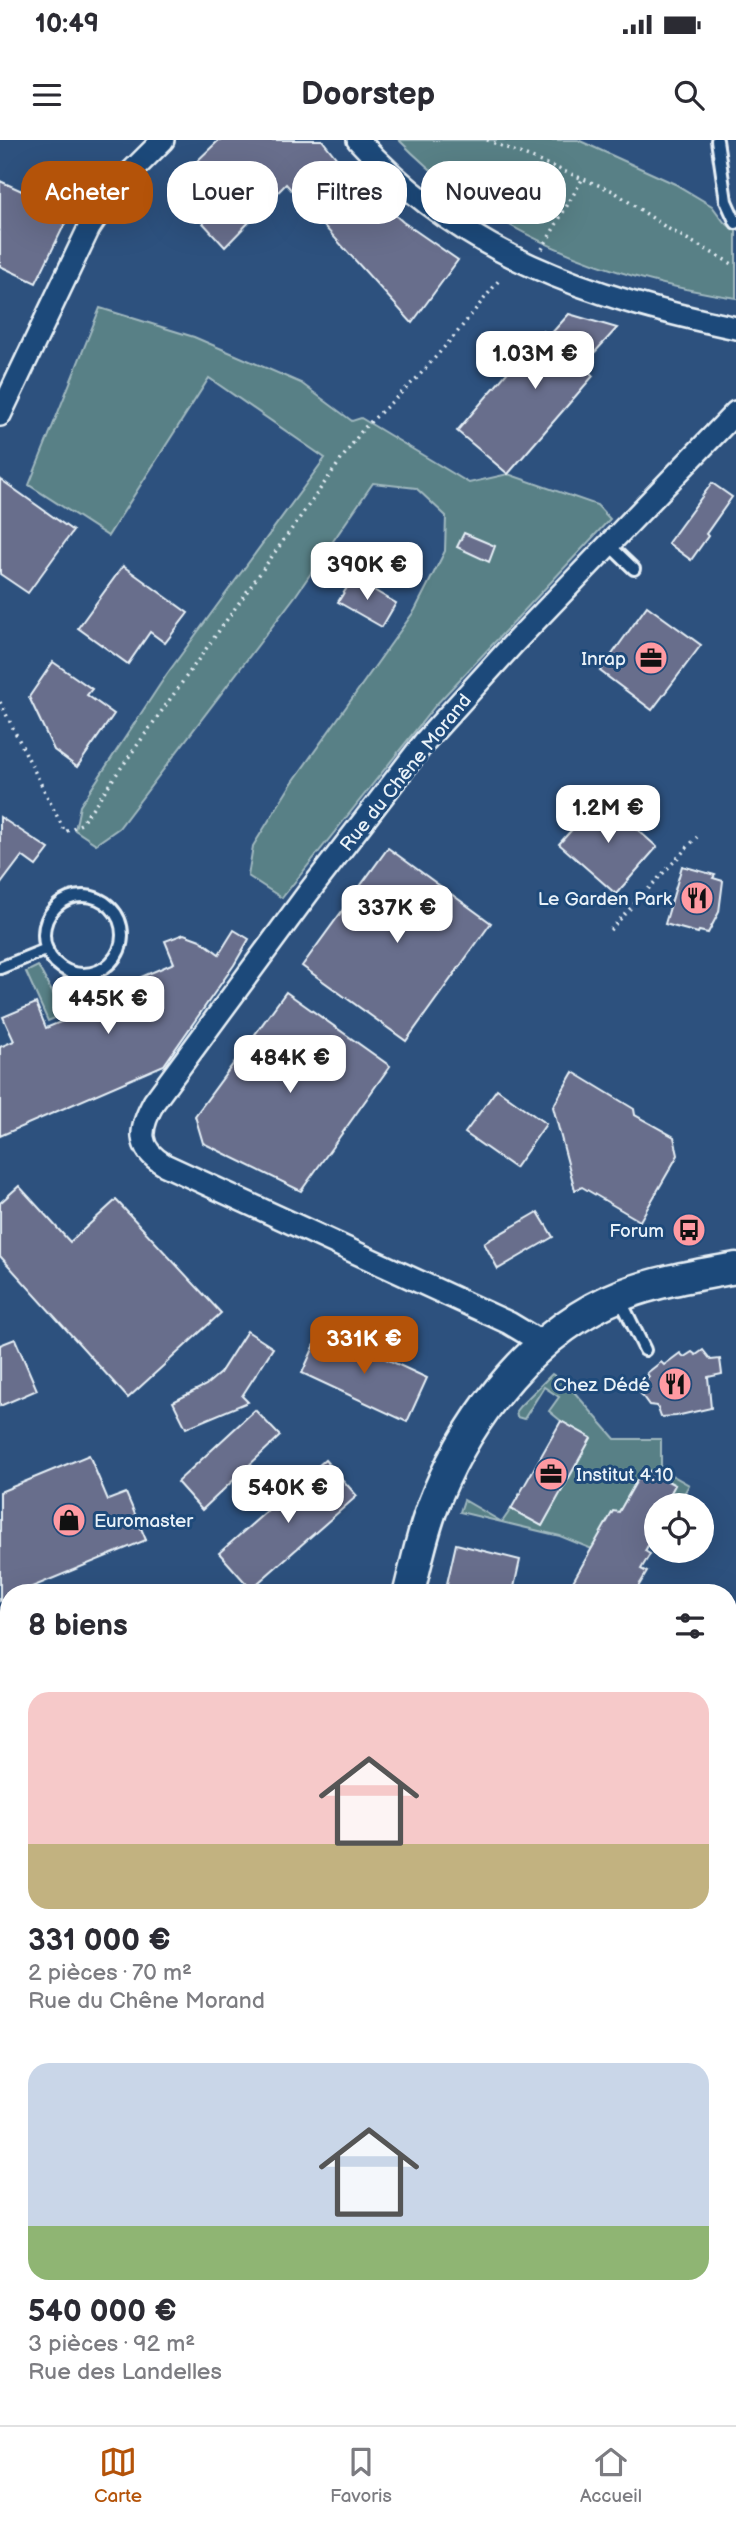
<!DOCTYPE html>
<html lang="fr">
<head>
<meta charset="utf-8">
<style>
	:root { --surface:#fff; --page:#f7f7f7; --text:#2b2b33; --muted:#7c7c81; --line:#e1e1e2; --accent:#b45309 }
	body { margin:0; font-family:"Balsamiq Sans",sans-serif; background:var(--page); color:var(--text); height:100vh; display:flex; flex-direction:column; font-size:26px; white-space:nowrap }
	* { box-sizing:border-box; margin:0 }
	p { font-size:23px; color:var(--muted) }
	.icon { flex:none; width:38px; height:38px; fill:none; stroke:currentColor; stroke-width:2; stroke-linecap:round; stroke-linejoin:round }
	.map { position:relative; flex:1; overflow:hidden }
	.details { position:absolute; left:0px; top:1444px; width:737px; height:842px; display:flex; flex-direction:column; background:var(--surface); border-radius:28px 28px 0 0; box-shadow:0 7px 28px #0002 }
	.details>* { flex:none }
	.guide { position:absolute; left:21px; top:21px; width:695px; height:63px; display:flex; gap:14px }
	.tools { position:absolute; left:644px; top:1353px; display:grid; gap:14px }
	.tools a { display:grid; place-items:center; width:70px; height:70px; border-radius:50%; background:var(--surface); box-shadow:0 7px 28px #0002; font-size:35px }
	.price { position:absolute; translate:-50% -60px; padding:0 16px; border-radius:14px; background:#fff; color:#222; font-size:23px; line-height:46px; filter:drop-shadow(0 2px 4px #0008) }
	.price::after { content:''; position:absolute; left:50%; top:42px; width:21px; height:16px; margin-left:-10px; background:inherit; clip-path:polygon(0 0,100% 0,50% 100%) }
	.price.selected { background:var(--accent); color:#fff }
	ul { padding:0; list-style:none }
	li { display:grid; align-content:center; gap:14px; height:371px; padding:0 28px }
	li span { display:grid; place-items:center; height:217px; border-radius:21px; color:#555 }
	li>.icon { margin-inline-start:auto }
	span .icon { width:126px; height:126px; fill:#fffc; stroke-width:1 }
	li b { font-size:30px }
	h2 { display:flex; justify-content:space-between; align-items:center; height:84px; padding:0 28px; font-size:30px }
	.tag { padding:0 24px; border-radius:28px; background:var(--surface); box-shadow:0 7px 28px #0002; font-size:24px; line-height:63px }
	.tag.selected { background:var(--accent); color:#fff }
	.status { display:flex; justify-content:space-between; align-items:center; height:49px; padding:0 35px; background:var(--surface); direction:ltr }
	.status svg { height:19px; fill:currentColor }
	header { display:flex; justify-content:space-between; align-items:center; height:91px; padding:0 28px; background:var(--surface); font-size:32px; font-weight:800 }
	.dock { display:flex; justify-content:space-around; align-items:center; height:98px; border-top:2px solid var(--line); background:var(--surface); font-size:19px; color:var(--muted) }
	.dock a { display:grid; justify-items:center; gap:4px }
	.dock .selected { color:var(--accent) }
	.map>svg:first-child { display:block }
</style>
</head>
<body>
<div class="status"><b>10:49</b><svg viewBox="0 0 49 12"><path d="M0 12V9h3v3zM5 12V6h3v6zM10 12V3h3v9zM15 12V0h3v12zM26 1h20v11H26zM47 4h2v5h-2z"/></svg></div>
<header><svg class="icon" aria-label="menu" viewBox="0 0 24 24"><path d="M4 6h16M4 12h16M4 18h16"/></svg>Doorstep<svg class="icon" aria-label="search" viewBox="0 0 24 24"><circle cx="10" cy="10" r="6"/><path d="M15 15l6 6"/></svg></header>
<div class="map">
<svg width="736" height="2285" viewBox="0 0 736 2285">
	<rect width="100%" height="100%" fill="#2d517e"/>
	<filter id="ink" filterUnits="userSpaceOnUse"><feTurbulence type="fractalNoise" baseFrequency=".0143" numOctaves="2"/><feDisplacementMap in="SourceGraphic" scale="14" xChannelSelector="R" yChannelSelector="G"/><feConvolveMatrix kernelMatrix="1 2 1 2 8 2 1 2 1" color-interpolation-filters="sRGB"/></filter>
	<g filter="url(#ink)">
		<g fill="#588086" stroke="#a0b8bf" stroke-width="2">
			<path d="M 399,0 L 578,0 L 675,44 L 712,66 L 724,82 L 736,91 L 736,158 C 607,139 491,94 399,0 Z"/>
			<polygon points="100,168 194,197 301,243 352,281 361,278 469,343 508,334 597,365 610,379 435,566 282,758 248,736 253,706 292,643 415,470 445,411 446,376 416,348 373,343 296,455 119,688 96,704 75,690 80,666 167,534 325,318 209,238 108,396 29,345"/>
			<polygon points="38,826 64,874 48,881 26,832"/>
			<polygon points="552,1234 568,1245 615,1299 661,1299 661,1329 689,1345 678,1365 664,1365 675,1345 644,1328 619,1372 592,1409 560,1396 460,1372 464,1360 502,1382 511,1369 542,1386 591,1298 561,1281 549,1271 559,1257 544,1247 524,1279 517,1277 516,1271 520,1266"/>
		</g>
		<g fill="#676e8c" stroke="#e8f1f8" stroke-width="2">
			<polygon points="219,0 322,0 349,34 403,82 458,120 412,183 286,44 225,107 170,47"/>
			<polygon points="0,41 70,73 36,143 0,126"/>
			<polygon points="569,174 617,188 583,225 593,236 508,334 457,291 543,191 549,196"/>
			<polygon points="0,339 73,391 28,453 0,434"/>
			<polygon points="712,343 732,357 706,394 708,396 691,420 668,403"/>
			<polygon points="464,393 495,406 489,422 457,407"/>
			<polygon points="123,426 188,473 165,503 150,492 128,524 78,488"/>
			<polygon points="353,438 396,463 382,487 338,462"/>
			<polygon points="647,466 701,505 652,570 600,531"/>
			<polygon points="53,522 92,549 87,555 114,574 77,627 54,610 29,557"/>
			<polygon points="601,657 657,707 616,754 559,704"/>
			<polygon points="0,677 49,709 36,726 22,716 0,745"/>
			<polygon points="388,708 491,783 406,901 302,826"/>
			<polygon points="682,726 715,735 713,738 723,741 719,772 708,793 699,791 698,793 665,784"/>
			<polygon points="234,790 249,799 234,825 164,925 0,996 0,907 14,901 3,877 36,863 46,888 82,873 84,879 147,851 141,837 174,823 165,801 184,794 200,800 219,814"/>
			<polygon points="286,852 390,926 301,1051 203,1003 195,976"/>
			<polygon points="573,932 634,969 635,975 674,997 678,1015 640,1081 582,1047 575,1050 553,967"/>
			<polygon points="497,949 546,984 515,1028 465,993"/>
			<polygon points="19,1046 70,1102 116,1060 221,1173 128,1258 0,1116 0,1063"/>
			<polygon points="538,1072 553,1097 498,1129 484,1103"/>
			<polygon points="322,1189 427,1238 407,1282 302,1233"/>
			<polygon points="247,1191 273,1208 242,1256 248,1262 186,1288 173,1262 206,1245 220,1233"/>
			<polygon points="15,1199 37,1250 0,1266 0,1205"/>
			<polygon points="703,1210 711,1220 720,1219 722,1234 708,1237 711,1268 676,1276 661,1277 657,1266 649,1265 638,1250 643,1246 641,1243 649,1237 647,1233 661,1222 664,1225 680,1213 684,1217 692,1212 696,1215"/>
			<polygon points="255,1270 280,1296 202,1370 177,1342"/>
			<polygon points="561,1281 591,1298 542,1386 511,1369"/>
			<polygon points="89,1315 108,1360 126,1353 146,1400 20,1452 9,1452 9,1457 0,1461 0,1352"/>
			<polygon points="325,1320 357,1356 251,1449 219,1413"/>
			<polygon points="644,1328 675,1345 664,1365 656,1365 656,1379 649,1392 654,1395 645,1411 650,1414 641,1429 647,1432 635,1452 567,1452 613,1371 619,1372"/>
			<polygon points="456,1404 520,1420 513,1452 450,1452 451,1449 446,1448"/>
		</g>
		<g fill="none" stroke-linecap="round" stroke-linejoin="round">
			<defs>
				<g id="lane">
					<polyline points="717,0 726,61 736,83"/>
					<polyline points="608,404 634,429"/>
					<circle cx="83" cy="795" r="39"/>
					<polyline points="0,828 47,809"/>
					<polyline points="620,1159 645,1210"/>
				</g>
				<g id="street">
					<path d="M 358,0 C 462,115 589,157 736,188"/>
					<polyline points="0,275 89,88 116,47 163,0"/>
					<path d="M 544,1204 L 509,1183 L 165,1025 C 136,1008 139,989 154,962 L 308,753 L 426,600 L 514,503 L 736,272"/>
				</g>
				<g id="secondary">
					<path d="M 409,1452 C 417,1420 424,1386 437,1355 C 471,1273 537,1188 622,1155 C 658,1141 697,1135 736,1128"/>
					<polyline points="0,1605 9,1612"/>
					<polyline points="728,2019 736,2017"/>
					<polyline points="0,2214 9,2212"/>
				</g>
			</defs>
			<use href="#lane" stroke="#e8f1f8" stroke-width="16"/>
			<use href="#street" stroke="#e8f1f8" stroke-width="26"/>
			<use href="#secondary" stroke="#e8f1f8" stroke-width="35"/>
			<g stroke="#e8f1f8" stroke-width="3.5" stroke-dasharray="2 5" stroke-linecap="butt">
				<polyline points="487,0 613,51 667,88 736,126"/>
				<polyline points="542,109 583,38"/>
				<polyline points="0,562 65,692 81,684 363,289 418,237 455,195 500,139"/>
				<polyline points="610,790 697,697"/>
				<polyline points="732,1748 736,1750"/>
			</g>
			<use href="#lane" stroke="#1f4a7a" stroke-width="10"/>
			<use href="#street" stroke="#1f4a7a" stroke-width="21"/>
			<use href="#secondary" stroke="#1f4a7a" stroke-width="30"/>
		</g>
	</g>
	<defs>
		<symbol id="office-disc" viewBox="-11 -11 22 22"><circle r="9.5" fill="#ff9aa2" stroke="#1f4a7a"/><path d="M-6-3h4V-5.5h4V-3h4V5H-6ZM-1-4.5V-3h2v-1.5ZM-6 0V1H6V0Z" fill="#111"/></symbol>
		<symbol id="restaurant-disc" viewBox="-11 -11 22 22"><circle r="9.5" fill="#ff9aa2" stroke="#1f4a7a"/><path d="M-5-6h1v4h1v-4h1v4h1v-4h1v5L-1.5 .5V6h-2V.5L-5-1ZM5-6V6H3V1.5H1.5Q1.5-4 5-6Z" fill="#111"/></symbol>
		<symbol id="bus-disc" viewBox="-11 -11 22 22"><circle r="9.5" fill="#ff9aa2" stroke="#1f4a7a"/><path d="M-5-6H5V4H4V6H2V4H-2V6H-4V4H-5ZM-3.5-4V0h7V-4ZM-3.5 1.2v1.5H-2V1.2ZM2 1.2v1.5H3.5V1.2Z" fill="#111"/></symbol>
		<symbol id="shop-disc" viewBox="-11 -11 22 22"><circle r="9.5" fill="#ff9aa2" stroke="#1f4a7a"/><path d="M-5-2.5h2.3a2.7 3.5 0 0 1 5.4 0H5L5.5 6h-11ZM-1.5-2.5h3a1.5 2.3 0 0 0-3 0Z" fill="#111"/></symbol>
	</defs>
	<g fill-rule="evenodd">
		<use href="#office-disc" x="632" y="499" width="38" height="38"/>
		<use href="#restaurant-disc" x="678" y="739" width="38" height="38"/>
		<use href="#bus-disc" x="670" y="1071" width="38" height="38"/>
		<use href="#restaurant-disc" x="656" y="1225" width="38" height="38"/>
		<use href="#office-disc" x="532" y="1315" width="38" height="38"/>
		<use href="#shop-disc" x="50" y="1361" width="38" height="38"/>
	</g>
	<g text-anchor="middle" stroke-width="6" stroke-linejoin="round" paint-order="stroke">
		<g font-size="19" fill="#e8f1f8" stroke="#1f4a7a" text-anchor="end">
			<text x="626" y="525">Inrap</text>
			<text x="672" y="765">Le Garden Park</text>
			<text x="664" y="1097">Forum</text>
			<text x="650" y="1251">Chez Dédé</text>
			<text x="576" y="1341" text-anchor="start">Institut 4.10</text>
			<text x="94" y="1387" text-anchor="start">Euromaster</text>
		</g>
		<g font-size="19" fill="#e8f1f8" stroke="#1f4a7a">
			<text transform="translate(405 632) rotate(-51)" y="7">Rue du Chêne Morand</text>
		</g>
	</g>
</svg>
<div class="tools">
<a><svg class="icon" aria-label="locate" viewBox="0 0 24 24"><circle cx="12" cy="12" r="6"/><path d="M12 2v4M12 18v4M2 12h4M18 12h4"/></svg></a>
</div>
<b class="price" style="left:535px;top:251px">1.03M €</b>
<b class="price" style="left:367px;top:462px">390K €</b>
<b class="price" style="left:608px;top:705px">1.2M €</b>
<b class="price" style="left:397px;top:805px">337K €</b>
<b class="price" style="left:108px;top:896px">445K €</b>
<b class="price" style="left:290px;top:955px">484K €</b>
<b class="price selected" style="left:364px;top:1236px">331K €</b>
<b class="price" style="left:288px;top:1385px">540K €</b>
<div class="guide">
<a class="tag selected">Acheter</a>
<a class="tag">Louer</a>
<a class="tag">Filtres</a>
<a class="tag">Nouveau</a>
</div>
<section class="details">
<h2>8 biens<svg class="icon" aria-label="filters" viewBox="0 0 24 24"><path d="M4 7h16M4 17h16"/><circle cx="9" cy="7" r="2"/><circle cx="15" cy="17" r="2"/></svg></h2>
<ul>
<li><span style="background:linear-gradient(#f6c9c9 70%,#c2b280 0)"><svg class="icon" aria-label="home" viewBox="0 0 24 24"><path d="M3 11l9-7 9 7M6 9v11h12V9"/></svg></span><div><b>331 000 €</b><p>2 pièces · 70 m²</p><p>Rue du Chêne Morand</p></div></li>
<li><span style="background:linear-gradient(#c9d6e8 75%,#8fb573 0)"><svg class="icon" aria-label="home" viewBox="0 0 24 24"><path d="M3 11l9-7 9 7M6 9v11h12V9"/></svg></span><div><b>540 000 €</b><p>3 pièces · 92 m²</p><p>Rue des Landelles</p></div></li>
</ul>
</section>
</div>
<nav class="dock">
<a class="selected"><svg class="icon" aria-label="map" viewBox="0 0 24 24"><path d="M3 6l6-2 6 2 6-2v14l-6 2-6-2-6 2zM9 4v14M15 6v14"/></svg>Carte</a>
<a><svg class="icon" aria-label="saved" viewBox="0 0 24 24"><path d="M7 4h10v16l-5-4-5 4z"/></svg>Favoris</a>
<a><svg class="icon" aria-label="home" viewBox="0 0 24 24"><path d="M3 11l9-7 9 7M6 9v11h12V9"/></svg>Accueil</a>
</nav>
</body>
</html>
